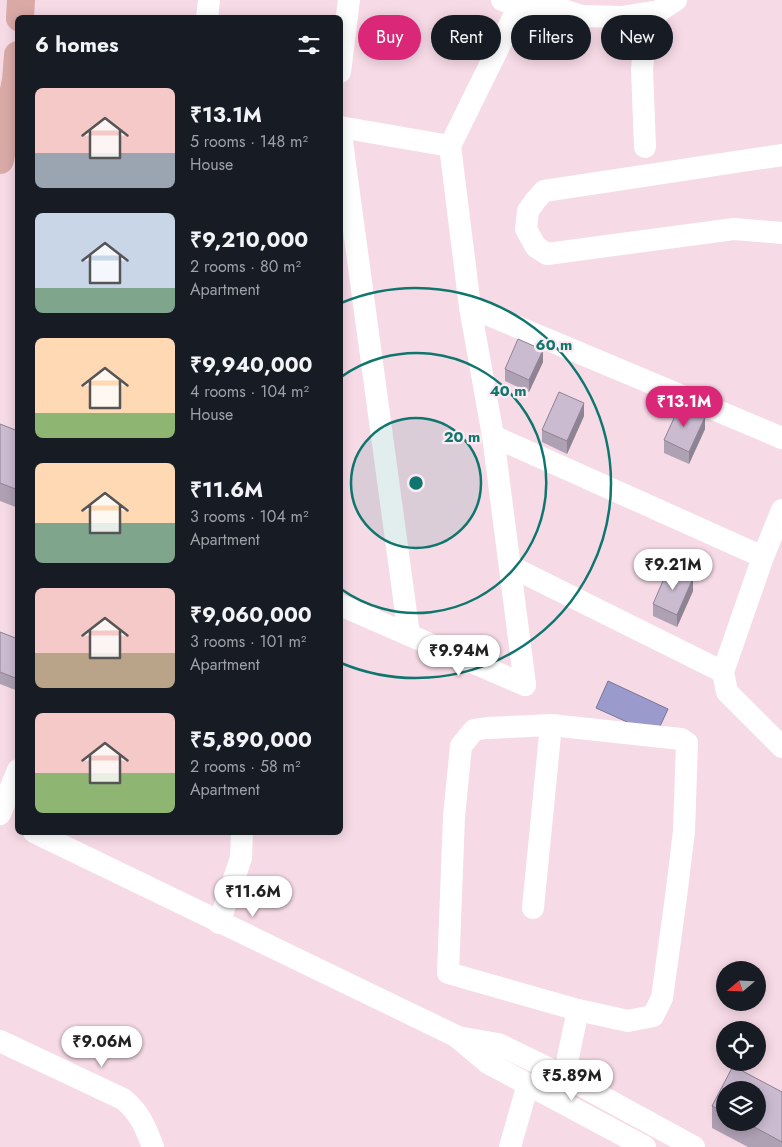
<!DOCTYPE html>
<html lang="en">
<head>
<meta charset="utf-8">
<style>
	:root { --surface:#171b24; --page:#20242c; --text:#f1f3f6; --muted:#9ea1a6; --accent:#db2777 }
	body { margin:0; font-family:Jost,sans-serif; background:var(--page); color:var(--text); height:100vh; display:flex; flex-direction:column; font-size:19px; white-space:nowrap }
	* { box-sizing:border-box; margin:0 }
	p { font-size:16px; color:var(--muted) }
	.icon { flex:none; width:28px; height:28px; fill:none; stroke:currentColor; stroke-width:2; stroke-linecap:round; stroke-linejoin:round }
	.map { position:relative; flex:1; overflow:hidden }
	.sheet { position:absolute; left:15px; top:15px; width:328px; height:820px; display:flex; flex-direction:column; background:var(--surface); border-radius:8px; box-shadow:0 2px 12px #0003 }
	.sheet>* { flex:none }
	.top-card { position:absolute; left:358px; top:15px; width:349px; height:45px; display:flex; gap:10px }
	.needle { width:32px; rotate:251deg }
	.controls { position:absolute; left:716px; top:961px; display:grid; gap:10px }
	.controls a { display:grid; place-items:center; width:50px; height:50px; border-radius:50%; background:var(--surface); box-shadow:0 2px 12px #0003; font-size:25px }
	.price { position:absolute; translate:-50% -42px; padding:0 11px; border-radius:18px; background:#fff; color:#222; font-size:16px; line-height:32px; filter:drop-shadow(0 1px 2px #0008) }
	.price::after { content:''; position:absolute; left:50%; top:30px; width:15px; height:11px; margin-left:-8px; background:inherit; clip-path:polygon(0 0,100% 0,50% 100%) }
	.price.current { background:var(--accent); color:#fff }
	ul { padding:0; list-style:none }
	li { display:flex; align-items:center; gap:15px; height:125px; padding:0 20px }
	li span { display:grid; place-items:center; flex:none; width:140px; height:100px; border-radius:8px; color:#555 }
	li>.icon { margin-inline-start:auto }
	span .icon { width:60px; height:60px; fill:#fffc; stroke-width:1 }
	li b { font-size:21px }
	h2 { display:flex; justify-content:space-between; align-items:center; height:60px; padding:0 20px; font-size:21px }
	.tag { padding:0 18px; border-radius:22px; background:var(--surface); box-shadow:0 2px 12px #0003; font-size:18px; line-height:45px }
	.tag.current { background:var(--accent); color:#fff }
	.map>svg:first-child { display:block }
</style>
</head>
<body>
<div class="map">
<svg width="782" height="1147" viewBox="0 0 782 1147">
	<rect width="100%" height="100%" fill="#f6dae6"/>
	<polygon fill="#9a9bcc" stroke="#787699" points="608,681 668,709 656,735 596,708"/>
	<g fill="none" stroke-linecap="round" stroke-linejoin="round">
		<g stroke="#fff" stroke-width="22">
			<polyline points="502,0 523,8 532,6 550,6 582,16 622,17 659,11 676,0"/>
			<polyline points="523,8 514,16 450,146 470,307 493,436 525,685"/>
			<polyline points="207,18 209,0"/>
			<polyline points="340,72 349,0"/>
			<polyline points="340,127 450,146"/>
			<polyline points="645,147 642,69 646,34 659,11"/>
			<polyline points="782,155 544,191 535,201 528,211 526,229 536,247 547,254 734,229 782,233"/>
			<polyline points="470,307 782,438"/>
			<polyline points="493,436 763,557"/>
			<polyline points="782,510 763,557 723,672 727,692 782,747"/>
			<polyline points="510,566 723,672"/>
			<polyline points="340,605 409,635 340,127"/>
			<polyline points="409,635 525,685"/>
			<polygon points="551,725 681,739 687,743 684,831 676,897 662,998 653,1016 628,1021 578,1010 448,973 454,817 461,746 474,730 487,728"/>
			<polyline points="0,814 18,770"/>
			<polyline points="34,832 456,1036 488,1063 645,1147"/>
			<polyline points="533,908 551,725"/>
			<polyline points="219,923 241,858 242,832"/>
			<polyline points="457,1037 498,1044 564,1076 694,1147"/>
			<path d="M 0,1041 L 123,1099 C 140,1113 145,1126 153,1147"/>
			<polyline points="564,1076 578,1010"/>
			<polyline points="510,1147 528,1084"/>
		</g>
		<g stroke="#d9a9a6" stroke-width="28">
			<polyline points="20,18 21,0"/>
			<polyline points="0,160 16,80 18,55"/>
		</g>
	</g>
	<g fill="#afa1b4" fill-rule="evenodd">
		<polygon points="543,362 529,392 505,381 505,369"/>
		<polygon points="584,416 567,454 542,442 542,430"/>
		<polygon points="0,424 18,431 18,508 0,501"/>
		<polygon points="705,429 689,464 664,453 664,440"/>
		<polygon points="693,591 677,627 653,616 653,604"/>
		<polygon points="0,632 18,639 18,691 0,684"/>
		<path d="M 733,1066 L 782,1092 L 782,1147 L 748,1147 L 712,1128 L 712,1106 ZM 725,1090 L 758,1090 L 758,1122 L 725,1122 Z"/>
	</g>
	<g fill="#8e8392">
		<polygon points="543,350 543,362 529,392 529,380"/>
		<polygon points="584,403 584,416 567,454 567,441"/>
		<polygon points="705,417 705,429 689,464 689,452"/>
		<polygon points="693,578 693,591 677,627 677,615"/>
	</g>
	<g fill="#cbbbd1" stroke="#8e8392">
		<polygon points="518,339 543,350 529,380 505,369"/>
		<polygon points="559,392 584,403 567,441 542,430"/>
		<polygon points="680,405 705,417 689,452 664,440"/>
		<polygon points="0,424 18,431 18,490 0,483"/>
		<polygon points="669,567 693,578 677,615 653,604"/>
		<polygon points="0,632 18,639 18,679 0,672"/>
		<polygon points="733,1066 782,1092 782,1142 745,1122 758,1122 758,1090 725,1090 725,1112 712,1106"/>
	</g>
	<circle cx="416" cy="483" r="65" fill="#0f766e" fill-opacity=".12"/>
	<g fill="none" stroke="#0f766e" stroke-width="2.5">
		<circle cx="416" cy="483" r="65"/>
		<path d="M341 377A130 130 0 1 1 341 589"/>
		<path d="M341 303A195 195 0 1 1 341 663"/>
	</g>
	<circle cx="416" cy="483" r="8" fill="#0f766e" stroke="#fcebf2" stroke-width="2.5"/>
	<g font-size="15" text-anchor="middle" font-weight="bold" fill="#0f766e" stroke="#fcebf2" stroke-width="4.5" stroke-linejoin="round" paint-order="stroke">
		<text x="554" y="350">60 m</text>
		<text x="508" y="396">40 m</text>
		<text x="462" y="442">20 m</text>
	</g>
</svg>
<div class="controls">
<a><svg class="needle" viewBox="-14 -14 28 28"><path d="M0-13l5 13h-10z" fill="#e53935"/><path d="M0 13l5-13h-10z" fill="#9ea1a6"/></svg></a>
<a><svg class="icon" aria-label="locate" viewBox="0 0 24 24"><circle cx="12" cy="12" r="6"/><path d="M12 2v4M12 18v4M2 12h4M18 12h4"/></svg></a>
<a><svg class="icon" aria-label="layers" viewBox="0 0 24 24"><path d="M12 4l9 5-9 5-9-5zM3 14l9 5 9-5"/></svg></a>
</div>
<b class="price current" style="left:684px;top:428px">₹13.1M</b>
<b class="price" style="left:673px;top:591px">₹9.21M</b>
<b class="price" style="left:459px;top:677px">₹9.94M</b>
<b class="price" style="left:253px;top:918px">₹11.6M</b>
<b class="price" style="left:102px;top:1068px">₹9.06M</b>
<b class="price" style="left:572px;top:1102px">₹5.89M</b>
<div class="top-card">
<a class="tag current">Buy</a>
<a class="tag">Rent</a>
<a class="tag">Filters</a>
<a class="tag">New</a>
</div>
<section class="sheet">
<h2>6 homes<svg class="icon" aria-label="filters" viewBox="0 0 24 24"><path d="M4 7h16M4 17h16"/><circle cx="9" cy="7" r="2"/><circle cx="15" cy="17" r="2"/></svg></h2>
<ul>
<li><span style="background:linear-gradient(#f6c9c9 65%,#9aa5b1 0)"><svg class="icon" aria-label="home" viewBox="0 0 24 24"><path d="M3 11l9-7 9 7M6 9v11h12V9"/></svg></span><div><b>₹13.1M</b><p>5 rooms · 148 m²</p><p>House</p></div></li>
<li><span style="background:linear-gradient(#c9d6e8 75%,#7fa58c 0)"><svg class="icon" aria-label="home" viewBox="0 0 24 24"><path d="M3 11l9-7 9 7M6 9v11h12V9"/></svg></span><div><b>₹9,210,000</b><p>2 rooms · 80 m²</p><p>Apartment</p></div></li>
<li><span style="background:linear-gradient(#ffd9b3 75%,#8fb573 0)"><svg class="icon" aria-label="home" viewBox="0 0 24 24"><path d="M3 11l9-7 9 7M6 9v11h12V9"/></svg></span><div><b>₹9,940,000</b><p>4 rooms · 104 m²</p><p>House</p></div></li>
<li><span style="background:linear-gradient(#ffd9b3 60%,#7fa58c 0)"><svg class="icon" aria-label="home" viewBox="0 0 24 24"><path d="M3 11l9-7 9 7M6 9v11h12V9"/></svg></span><div><b>₹11.6M</b><p>3 rooms · 104 m²</p><p>Apartment</p></div></li>
<li><span style="background:linear-gradient(#f6c9c9 65%,#b9a48a 0)"><svg class="icon" aria-label="home" viewBox="0 0 24 24"><path d="M3 11l9-7 9 7M6 9v11h12V9"/></svg></span><div><b>₹9,060,000</b><p>3 rooms · 101 m²</p><p>Apartment</p></div></li>
<li><span style="background:linear-gradient(#f6c9c9 60%,#8fb573 0)"><svg class="icon" aria-label="home" viewBox="0 0 24 24"><path d="M3 11l9-7 9 7M6 9v11h12V9"/></svg></span><div><b>₹5,890,000</b><p>2 rooms · 58 m²</p><p>Apartment</p></div></li>
</ul>
</section>
</div>
</body>
</html>
